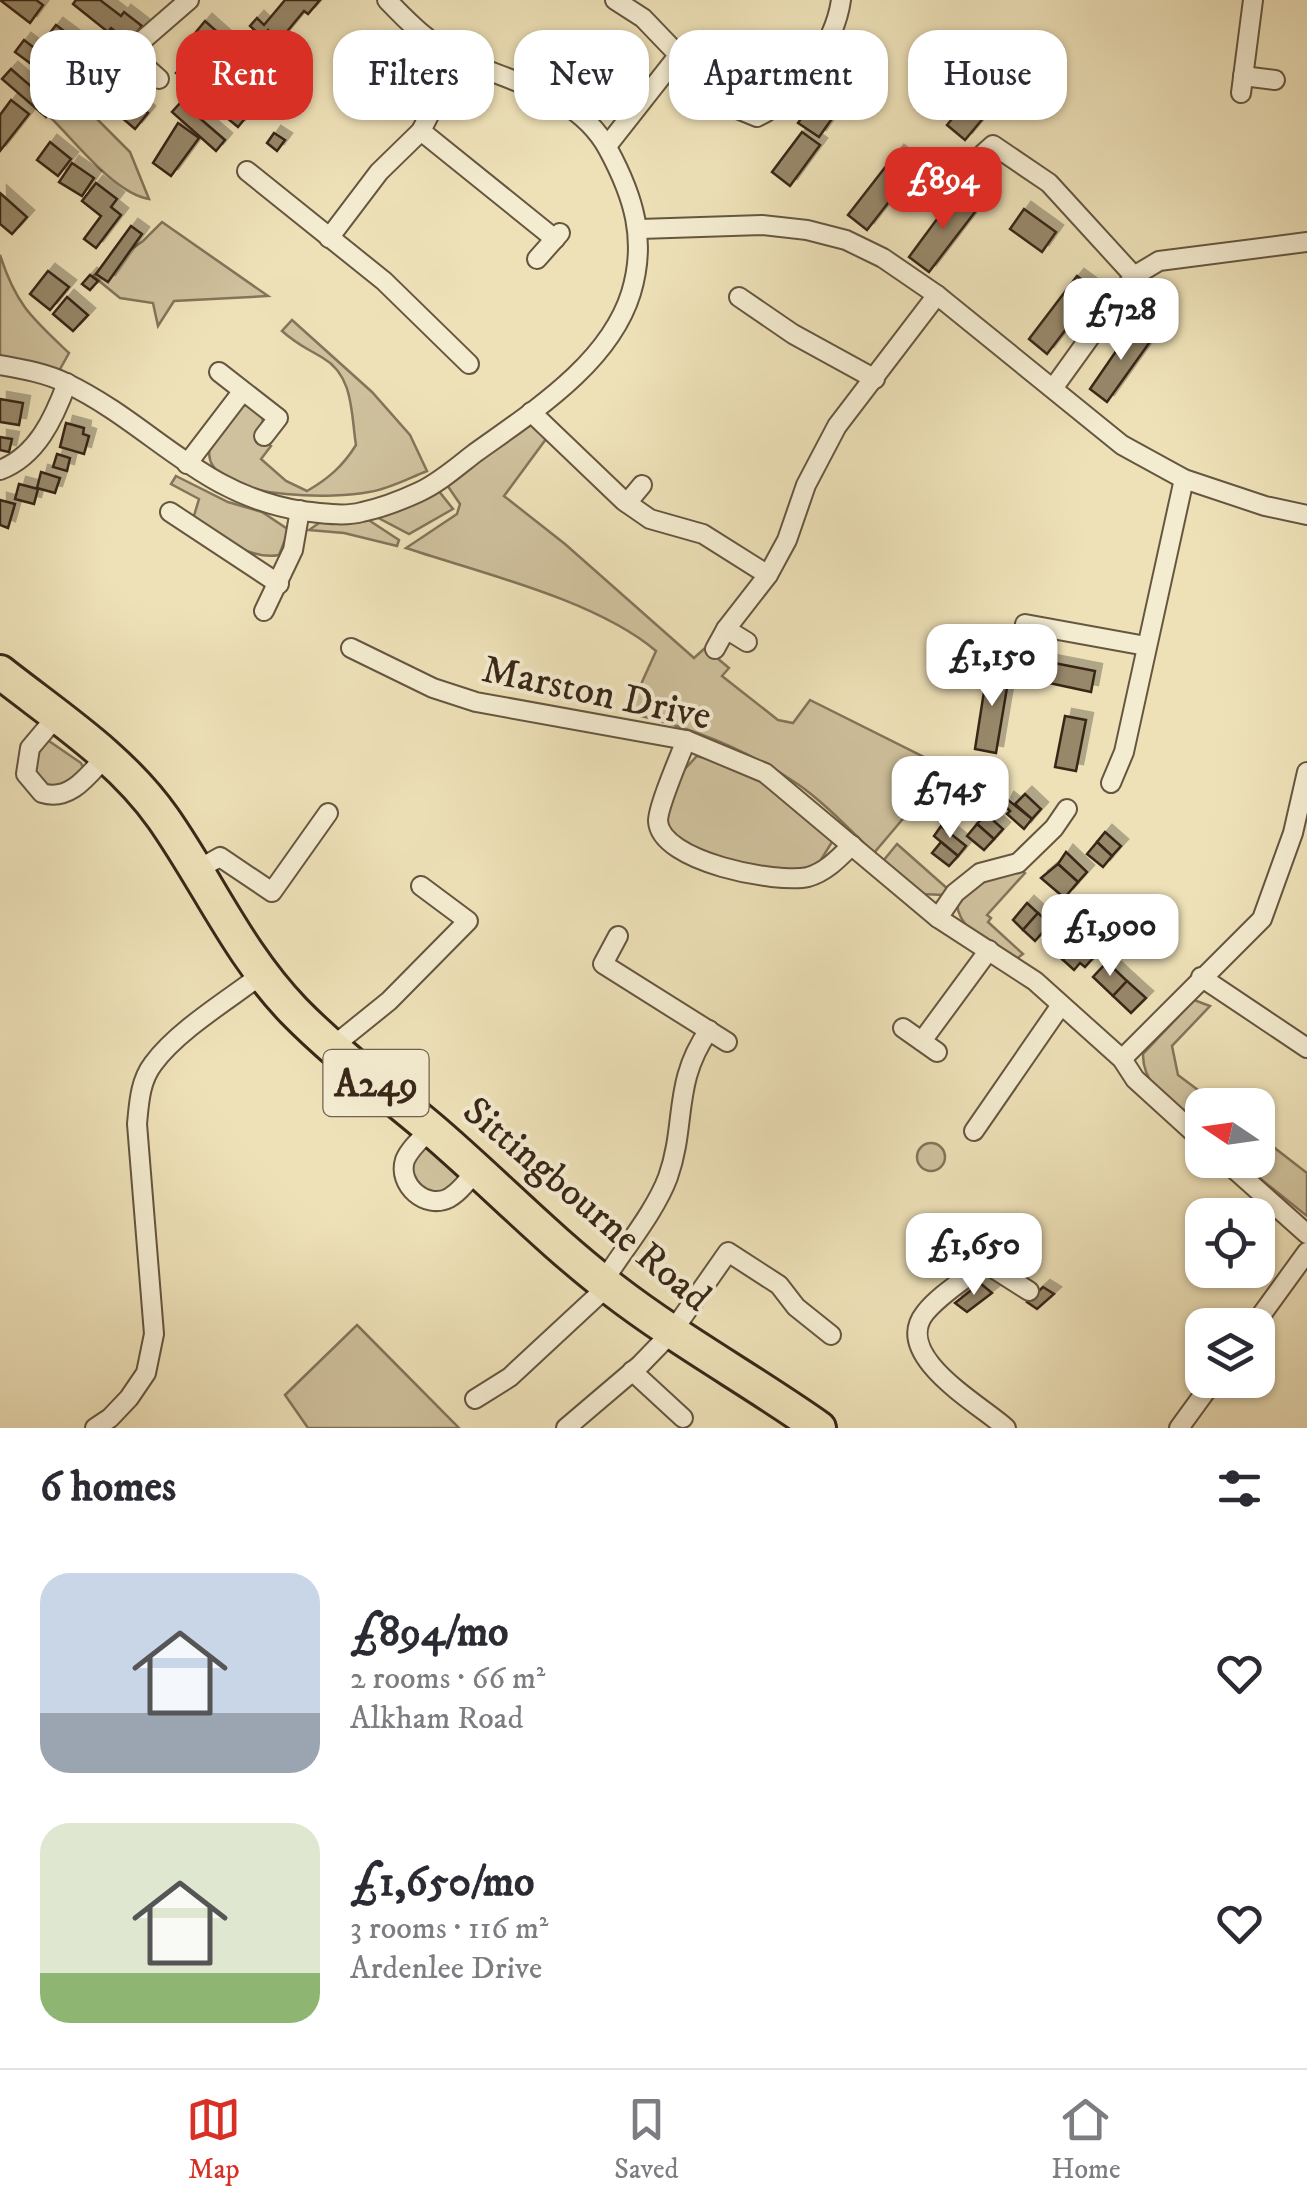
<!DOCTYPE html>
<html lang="en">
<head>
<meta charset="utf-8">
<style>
	:root { --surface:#fff; --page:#f2f2f3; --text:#2b2b33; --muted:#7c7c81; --line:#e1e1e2; --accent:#d93025 }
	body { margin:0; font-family:"IM FELL DW Pica",serif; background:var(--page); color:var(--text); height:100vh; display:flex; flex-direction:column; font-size:38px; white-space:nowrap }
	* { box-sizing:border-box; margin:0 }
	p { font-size:32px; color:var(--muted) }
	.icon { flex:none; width:55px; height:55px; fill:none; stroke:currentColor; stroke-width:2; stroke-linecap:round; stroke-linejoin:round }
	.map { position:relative; height:1428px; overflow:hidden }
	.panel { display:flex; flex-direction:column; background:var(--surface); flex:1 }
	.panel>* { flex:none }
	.top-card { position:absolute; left:30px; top:30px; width:1248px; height:90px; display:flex; gap:20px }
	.needle { width:65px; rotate:283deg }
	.controls { position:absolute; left:1185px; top:1088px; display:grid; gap:20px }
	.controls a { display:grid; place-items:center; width:90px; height:90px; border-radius:20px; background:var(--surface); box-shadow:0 2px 8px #0004; font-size:50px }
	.price { position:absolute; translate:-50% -85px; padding:0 22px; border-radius:20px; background:#fff; color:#222; font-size:32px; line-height:65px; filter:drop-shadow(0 2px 5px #0008) }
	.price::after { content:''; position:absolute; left:50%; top:60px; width:30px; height:22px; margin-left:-15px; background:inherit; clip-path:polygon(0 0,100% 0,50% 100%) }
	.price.current { background:var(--accent); color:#fff }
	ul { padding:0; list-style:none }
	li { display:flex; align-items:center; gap:30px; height:250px; padding:0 40px }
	li span { display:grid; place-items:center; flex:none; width:280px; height:200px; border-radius:30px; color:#555 }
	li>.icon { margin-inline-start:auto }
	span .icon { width:120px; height:120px; fill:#fffc; stroke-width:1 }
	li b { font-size:42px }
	h2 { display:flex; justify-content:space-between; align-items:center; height:120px; padding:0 40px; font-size:42px }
	.chip { padding:0 35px; border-radius:30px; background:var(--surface); box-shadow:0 2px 8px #0004; font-size:35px; line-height:90px }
	.chip.current { background:var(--accent); color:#fff }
	.dock { display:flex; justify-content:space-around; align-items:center; height:140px; border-top:2px solid var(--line); background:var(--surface); font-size:28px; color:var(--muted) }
	.dock a { display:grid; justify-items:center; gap:5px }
	.dock .current { color:var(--accent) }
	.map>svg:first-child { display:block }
</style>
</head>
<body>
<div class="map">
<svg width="1307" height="1428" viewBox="0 0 1307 1428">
	<defs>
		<filter id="shadow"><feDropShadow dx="7" dy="-7" stdDeviation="0" flood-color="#0004"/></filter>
	</defs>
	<rect width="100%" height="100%" fill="#eee1b8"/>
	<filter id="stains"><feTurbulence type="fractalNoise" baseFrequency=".002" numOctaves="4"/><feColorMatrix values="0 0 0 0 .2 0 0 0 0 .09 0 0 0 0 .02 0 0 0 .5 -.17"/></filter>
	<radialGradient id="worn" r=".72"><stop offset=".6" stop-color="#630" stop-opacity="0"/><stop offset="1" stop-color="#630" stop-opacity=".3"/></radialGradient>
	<g fill="#cfc19d" stroke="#84745a" stroke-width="2.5">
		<path d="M 74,96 L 130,152 L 149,199 C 114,193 76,142 50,117 Z"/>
		<polygon points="162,222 268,296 174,301 158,326 153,303 120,298 93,276 143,241"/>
		<path d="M 0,255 C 16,305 32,318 69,353 L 55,378 L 0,365 Z"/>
		<path d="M 292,320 L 372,392 L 410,435 L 427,471 C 409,478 389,489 369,492 C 335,499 233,499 213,466 C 208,459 209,451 210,444 L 237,408 L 245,405 L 261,413 L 263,421 L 258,436 L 271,446 L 261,459 L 286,481 L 307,491 C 328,479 343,466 356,445 C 351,414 354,376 323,358 C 305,347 299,346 282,331 Z"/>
		<path d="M 533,425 L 546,439 L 504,496 L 565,544 L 694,658 L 705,648 L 729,668 L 722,676 L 778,720 L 793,723 L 810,700 L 946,768 L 874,853 C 850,830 826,804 799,785 C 748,750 688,726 628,713 L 656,651 C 596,600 481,573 406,548 L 457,514 L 460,504 L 447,485 L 521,428 Z"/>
		<path d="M 176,476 L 228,502 L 262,512 L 289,530 L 279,555 C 250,561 215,534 193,519 L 199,499 L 171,484 Z"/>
		<polygon points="438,490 453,509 409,534 369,513"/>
		<polygon points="364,517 399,540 397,546 344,533 309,530 322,521"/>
		<polygon points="46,739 81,763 84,770 69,786 52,790 33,775 32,760"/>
		<path d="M 697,756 C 740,766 810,803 832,842 L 811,876 L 686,854 L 658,820 L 682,772 Z"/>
		<polygon points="897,844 949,890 943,895 922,894 883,861"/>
		<path d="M 1019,867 L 1025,873 L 987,915 L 991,918 L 988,922 L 1023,954 L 1015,960 C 993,945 958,931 957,903 L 973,884 Z"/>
		<path d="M 1194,1000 L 1210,1006 L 1172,1046 L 1178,1075 L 1218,1105 L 1202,1105 L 1202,1131 C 1179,1110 1142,1089 1143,1054 Z"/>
		<polygon points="1258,1135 1307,1173 1307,1216 1237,1160 1258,1160"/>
		<circle cx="931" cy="1157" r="14"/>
		<path d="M 427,1144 L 461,1174 C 454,1191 442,1194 425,1193 L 411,1174 L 414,1156 Z"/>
		<polygon points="357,1325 459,1428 308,1428 285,1395"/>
	</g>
	<g fill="#97886b" stroke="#382718" stroke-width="2.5" filter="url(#shadow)">
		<polygon points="0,0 36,0 43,5 30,23"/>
		<polygon points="76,0 100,0 121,16 124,12 142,26 129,42 111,28 108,32 73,4"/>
		<polygon points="285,0 320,0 308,14 304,11 280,40 268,30 262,37 250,26 257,18 264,25"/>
		<polygon points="205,21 239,51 225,67 191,38"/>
		<polygon points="56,25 72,37 68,41 78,48 65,74 76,83 69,92 15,52 24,40 37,50"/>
		<polygon points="243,53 277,79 265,96 230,71"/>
		<polygon points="845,57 865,72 819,137 798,123"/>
		<polygon points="186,63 217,90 207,101 176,73"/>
		<polygon points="11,69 55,107 46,117 2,79"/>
		<polygon points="98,70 148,113 135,129 85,86"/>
		<polygon points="219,93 247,116 238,127 210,104"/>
		<polygon points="972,94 990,110 965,140 947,125"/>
		<polygon points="11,100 29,114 0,151 0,115"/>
		<polygon points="181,102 225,140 216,151 172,112"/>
		<polygon points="178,123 199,138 171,176 153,163"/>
		<polygon points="802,132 820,145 790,186 772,172"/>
		<polygon points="274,133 285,140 277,151 267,143"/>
		<polygon points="50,142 71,159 58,176 37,160"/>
		<polygon points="897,152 916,167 867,230 848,215"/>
		<polygon points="72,163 94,178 82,196 59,182"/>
		<polygon points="96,183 117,199 111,207 121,215 96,248 84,239 101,216 82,201"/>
		<polygon points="957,192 978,208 929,272 909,257"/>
		<polygon points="0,193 27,217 12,234 0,224"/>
		<polygon points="1024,209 1056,232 1042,252 1010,229"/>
		<polygon points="131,226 142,234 108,282 96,274"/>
		<polygon points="48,271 69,287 50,310 30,294"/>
		<polygon points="90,275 98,281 90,290 82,284"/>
		<polygon points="1077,276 1096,290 1047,354 1029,339"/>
		<polygon points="67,297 88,315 73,331 53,314"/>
		<polygon points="1134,325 1152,339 1107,402 1090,389"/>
		<polygon points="0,399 23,403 19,425 0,422"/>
		<polygon points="66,423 84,428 83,434 89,436 84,454 60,447"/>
		<polygon points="0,437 12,439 9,452 0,450"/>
		<polygon points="57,454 70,458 67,471 53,467"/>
		<polygon points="41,472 60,478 55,493 37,488"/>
		<polygon points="19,484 38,489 34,504 15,499"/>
		<polygon points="0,500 15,504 8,528 0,525"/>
		<polygon points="1044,661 1095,671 1091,692 1040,681"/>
		<polygon points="988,666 1010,670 996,753 975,749"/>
		<polygon points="1065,716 1086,720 1076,771 1055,767"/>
		<polygon points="1025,794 1041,809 1032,819 1015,804"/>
		<polygon points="1007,799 1032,819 1024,829 1007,814 1010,811 1004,805"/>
		<polygon points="986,814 1003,829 994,839 977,824"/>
		<polygon points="977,824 994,839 984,850 967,836"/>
		<polygon points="941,826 966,846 958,856 934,836"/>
		<polygon points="1105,832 1121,846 1112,856 1097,842"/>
		<polygon points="941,842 958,856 949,866 932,853"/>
		<polygon points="1097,842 1112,856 1103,867 1087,854"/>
		<polygon points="1066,852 1087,872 1078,882 1058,864"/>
		<polygon points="1058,864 1078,882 1066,896 1061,895 1041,878"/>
		<polygon points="1027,903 1038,913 1023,930 1013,920"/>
		<polygon points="1038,913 1050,924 1035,941 1023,930"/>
		<polygon points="1074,929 1083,936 1063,960 1052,950"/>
		<polygon points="1077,944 1093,958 1085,967 1080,963 1074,970 1063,960"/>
		<polygon points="1107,962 1127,981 1113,996 1093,977"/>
		<polygon points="1127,981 1146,998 1131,1013 1113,996"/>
		<polygon points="980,1283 992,1293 967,1312 955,1303"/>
		<polygon points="1043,1287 1054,1294 1037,1309 1027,1302"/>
	</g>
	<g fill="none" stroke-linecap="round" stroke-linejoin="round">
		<defs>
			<g id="street">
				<path d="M 615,0 L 643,18 L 716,94 L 735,108 L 757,117 C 796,99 835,43 841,0"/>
				<polyline points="1243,76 1275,80"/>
				<polyline points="159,79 129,52 189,0"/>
				<polyline points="1241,93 1253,0"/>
				<polyline points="421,131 555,239"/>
				<polyline points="607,146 677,57"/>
				<polyline points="983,154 993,145 1049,183 1134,276 1054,387"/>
				<polyline points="247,171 384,281 469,364"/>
				<polyline points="640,229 762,225 807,230 846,240 883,258 937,295 1122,445 1184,479 1265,506 1307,515"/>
				<polyline points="329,238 379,172 421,131 458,58"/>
				<polyline points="537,259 560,233"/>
				<polyline points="1134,276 1159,261 1307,242"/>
				<polyline points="739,297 793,334 875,379"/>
				<path d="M 0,365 C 22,369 46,373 66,383 C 153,425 200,495 302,511 C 321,513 344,517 362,512 C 381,508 402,500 419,492 C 439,483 458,466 475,453 C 532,412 609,364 631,293 C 647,240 634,197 608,149 C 577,92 509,83 457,57 C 429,43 408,22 387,0"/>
				<polyline points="219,372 278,418 264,436"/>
				<polyline points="531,412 624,501 650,519 703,534 768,575"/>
				<polyline points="187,464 242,392"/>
				<path d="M 0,470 C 37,456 54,418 67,383"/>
				<polyline points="627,503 642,485"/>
				<polyline points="170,512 279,584"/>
				<polyline points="264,611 293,550 300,510"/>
				<polyline points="1025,624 1146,646"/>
				<polyline points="726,629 747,642"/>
				<polyline points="351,648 433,688 476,702 686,740 765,773 938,918 1035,981 1122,1059 1135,1079 1202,1140"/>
				<polyline points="715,649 726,629 768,575 787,540 806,485 837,426 937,295"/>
				<path d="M 57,716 L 30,748 L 26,774 L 42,793 C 71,802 89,774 107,755"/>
				<path d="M 686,740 C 680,756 658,806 658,821 C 660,862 777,884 808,877 C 826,872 839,858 852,845"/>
				<polyline points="1111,783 1124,752 1184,479"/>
				<polyline points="195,871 220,857 272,892 328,813"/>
				<polyline points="938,918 955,893 980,873 1018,863 1054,828 1067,809"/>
				<polyline points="618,936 603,964 727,1042"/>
				<polyline points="1201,977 1307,1048"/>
				<polyline points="903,1028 937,1052"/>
				<polyline points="922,1041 989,950"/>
				<polyline points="332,1047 389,1001 468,921 421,886"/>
				<polyline points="1122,1059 1262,919 1293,833 1307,772"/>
				<path d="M 431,1129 C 422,1138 410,1148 405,1160 C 397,1185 426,1210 449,1198 C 461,1191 469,1179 477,1168"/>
				<polyline points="974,1131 1061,1005"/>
				<polyline points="1224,1160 1307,1234"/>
				<path d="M 985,1254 L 985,1263 C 966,1279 940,1294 925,1313 C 891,1356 981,1405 1006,1428"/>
				<polyline points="985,1263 1029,1291"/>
				<path d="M 603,1282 C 623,1250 655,1212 668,1177 C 687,1123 672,1083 709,1030"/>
				<polyline points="1254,1325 1307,1252"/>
				<polyline points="632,1371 683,1418"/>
				<polyline points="475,1399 510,1377 608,1286"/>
				<path d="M 95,1428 L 110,1418 L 129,1398 L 146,1373 L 154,1334 L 137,1124 C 139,1103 140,1081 153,1064 C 177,1031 228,1000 261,975"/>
				<polyline points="566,1428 640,1365 672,1332 728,1252 779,1285 796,1307 831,1335"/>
				<polyline points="1179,1428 1214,1380"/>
			</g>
			<path id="highway" d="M 0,672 C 57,717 121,758 163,818 C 208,882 238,953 294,1011 C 336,1054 385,1090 431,1129 C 492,1181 548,1240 612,1289 C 678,1340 751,1380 819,1428"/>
		</defs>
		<use href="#street" stroke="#665640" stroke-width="22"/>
		<use href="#highway" stroke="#382718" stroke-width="38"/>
		<use href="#street" stroke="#f4ecd1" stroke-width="18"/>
		<use href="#highway" stroke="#eee1b8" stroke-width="32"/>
	</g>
	<g text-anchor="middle" stroke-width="8" stroke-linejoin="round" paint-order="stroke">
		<rect fill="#f4ecd1" stroke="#706250" stroke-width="2.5" x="323.5" y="1050" width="105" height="66" rx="8"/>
		<g font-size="38" font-weight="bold" fill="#382718">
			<text x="376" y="1096">A249</text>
		</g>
		<g font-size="40" fill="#382718" stroke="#f4ecd1">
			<text transform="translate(597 691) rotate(12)" y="14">Marston Drive</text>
			<text transform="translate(588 1203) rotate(40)" y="14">Sittingbourne Road</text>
		</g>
	</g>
	<rect width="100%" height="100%" filter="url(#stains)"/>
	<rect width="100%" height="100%" fill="url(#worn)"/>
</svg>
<div class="controls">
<a><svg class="needle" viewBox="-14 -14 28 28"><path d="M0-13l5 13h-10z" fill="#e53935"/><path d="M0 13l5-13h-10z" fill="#7c7c81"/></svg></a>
<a><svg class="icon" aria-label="locate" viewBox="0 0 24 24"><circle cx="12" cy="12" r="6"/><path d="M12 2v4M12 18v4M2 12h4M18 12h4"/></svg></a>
<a><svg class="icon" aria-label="layers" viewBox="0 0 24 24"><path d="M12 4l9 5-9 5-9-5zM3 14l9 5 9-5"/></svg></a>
</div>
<b class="price current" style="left:943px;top:232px">£894</b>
<b class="price" style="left:1121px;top:363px">£728</b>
<b class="price" style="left:992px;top:709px">£1,150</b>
<b class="price" style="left:950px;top:841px">£745</b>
<b class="price" style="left:1110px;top:979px">£1,900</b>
<b class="price" style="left:974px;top:1298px">£1,650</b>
<div class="top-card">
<a class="chip">Buy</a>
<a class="chip current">Rent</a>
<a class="chip">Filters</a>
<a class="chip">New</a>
<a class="chip">Apartment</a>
<a class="chip">House</a>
</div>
</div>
<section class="panel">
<h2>6 homes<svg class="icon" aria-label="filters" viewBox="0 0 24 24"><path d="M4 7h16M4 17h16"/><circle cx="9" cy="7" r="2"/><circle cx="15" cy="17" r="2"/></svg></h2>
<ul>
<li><span style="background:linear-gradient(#c9d6e8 70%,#9aa5b1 0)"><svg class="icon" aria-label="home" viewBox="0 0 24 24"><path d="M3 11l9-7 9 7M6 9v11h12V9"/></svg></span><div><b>£894/mo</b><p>2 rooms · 66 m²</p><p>Alkham Road</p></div><svg class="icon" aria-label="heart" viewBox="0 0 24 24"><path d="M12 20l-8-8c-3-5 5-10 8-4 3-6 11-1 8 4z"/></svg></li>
<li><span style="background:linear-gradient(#dfe7d0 75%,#8fb573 0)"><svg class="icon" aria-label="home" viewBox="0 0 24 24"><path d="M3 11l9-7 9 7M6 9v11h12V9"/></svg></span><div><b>£1,650/mo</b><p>3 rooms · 116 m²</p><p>Ardenlee Drive</p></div><svg class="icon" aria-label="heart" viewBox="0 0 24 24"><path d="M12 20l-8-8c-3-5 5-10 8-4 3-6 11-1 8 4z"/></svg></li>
</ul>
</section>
<nav class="dock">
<a class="current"><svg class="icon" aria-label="map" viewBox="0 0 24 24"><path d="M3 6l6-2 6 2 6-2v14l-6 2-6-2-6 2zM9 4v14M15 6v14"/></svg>Map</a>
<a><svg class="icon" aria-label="saved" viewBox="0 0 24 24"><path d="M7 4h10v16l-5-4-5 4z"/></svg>Saved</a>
<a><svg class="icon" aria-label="home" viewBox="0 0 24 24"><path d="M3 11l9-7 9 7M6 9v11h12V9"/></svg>Home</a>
</nav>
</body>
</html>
